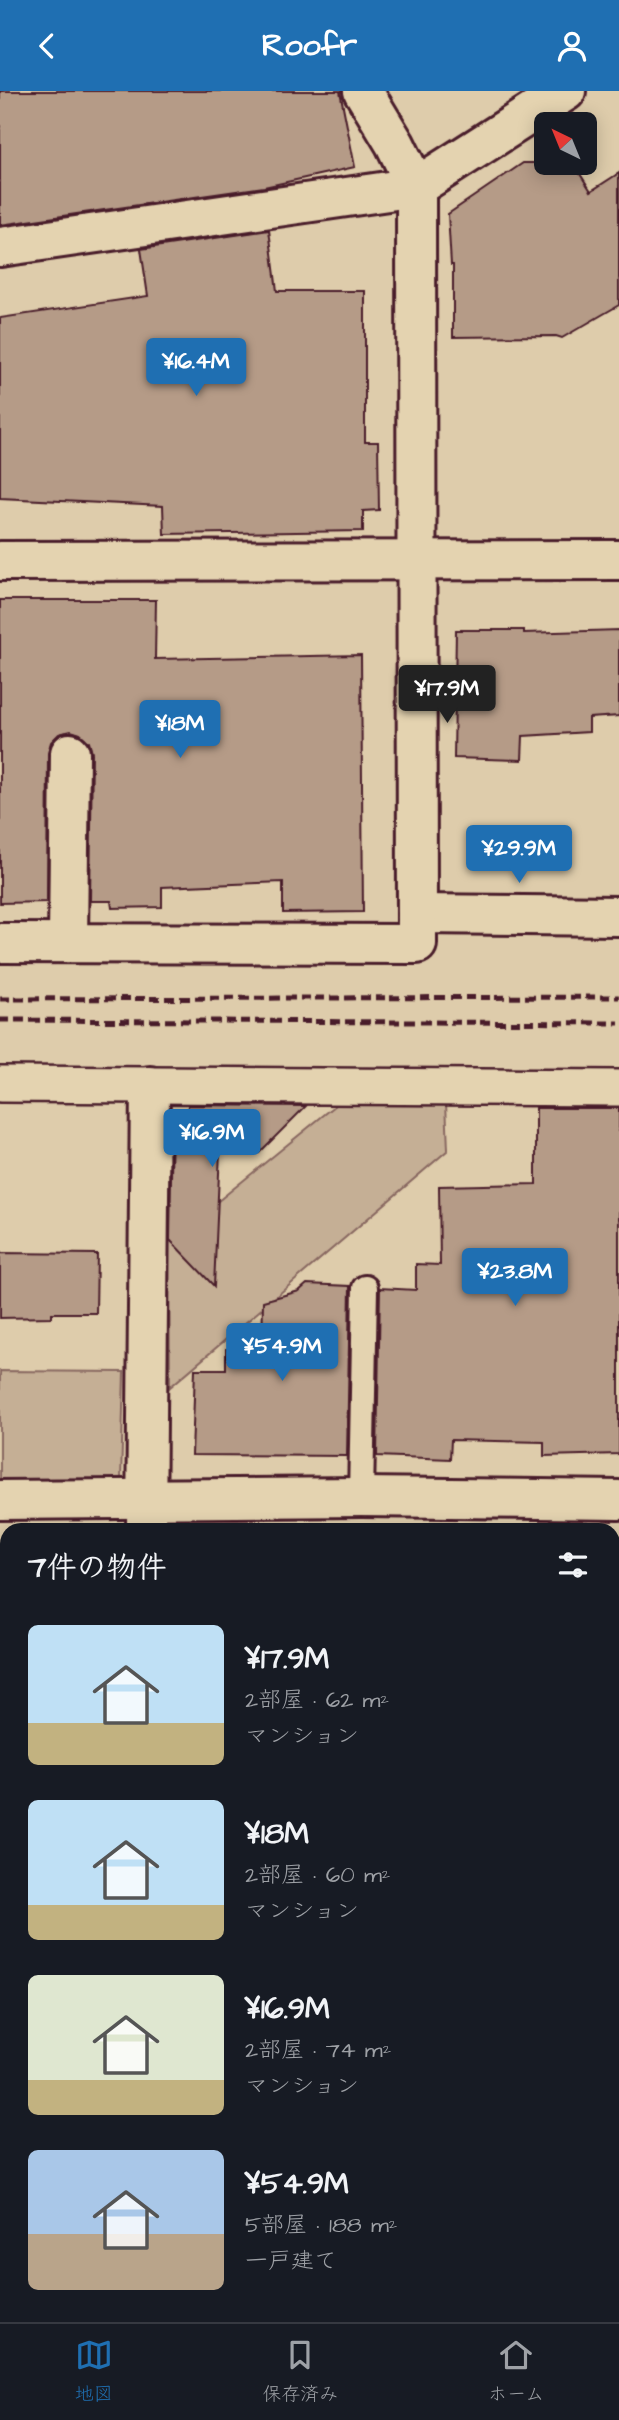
<!DOCTYPE html>
<html lang="ja">
<head>
<meta charset="utf-8">
<style>
	:root { --surface:#171b24; --page:#242831; --text:#f1f3f6; --muted:#9ea1a6; --line:#363941; --accent:#1f6fb2 }
	body { margin:0; font-family:"Architects Daughter","Klee One",sans-serif; background:var(--page); color:var(--text); height:100vh; display:flex; flex-direction:column; font-size:26px; white-space:nowrap }
	* { box-sizing:border-box; margin:0 }
	p { font-size:23px; color:var(--muted) }
	.icon { flex:none; width:38px; height:38px; fill:none; stroke:currentColor; stroke-width:2; stroke-linecap:round; stroke-linejoin:round }
	.map { position:relative; flex:1; overflow:hidden }
	.panel { position:absolute; left:0px; top:1432px; width:620px; height:800px; display:flex; flex-direction:column; background:var(--surface); border-radius:21px 21px 0 0; box-shadow:0 4px 18px #0003 }
	.panel>* { flex:none }
	.needle { width:46px; rotate:317deg }
	.controls { position:absolute; left:534px; top:21px; display:grid; gap:14px }
	.controls a { display:grid; place-items:center; width:63px; height:63px; border-radius:10px; background:var(--surface); box-shadow:0 4px 18px #0003; font-size:35px }
	.price { position:absolute; translate:-50% -60px; padding:0 16px; border-radius:7px; background:var(--accent); color:#fff; font-size:23px; line-height:46px; filter:drop-shadow(0 2px 4px #0008) }
	.price::after { content:''; position:absolute; left:50%; top:42px; width:21px; height:16px; margin-left:-10px; background:inherit; clip-path:polygon(0 0,100% 0,50% 100%) }
	.price.on { background:#222; color:#fff }
	ul { padding:0; list-style:none }
	li { display:flex; align-items:center; gap:21px; height:175px; padding:0 28px }
	li span { display:grid; place-items:center; flex:none; width:196px; height:140px; border-radius:10px; color:#555 }
	li>.icon { margin-inline-start:auto }
	span .icon { width:84px; height:84px; fill:#fffc; stroke-width:1 }
	li b { font-size:30px }
	h2 { display:flex; justify-content:space-between; align-items:center; height:84px; padding:0 28px; font-size:30px }
	header { display:flex; justify-content:space-between; align-items:center; height:91px; padding:0 28px; background:var(--accent); color:#fff; font-size:32px; font-weight:700 }
	.menu { display:flex; justify-content:space-around; align-items:center; height:98px; border-top:2px solid var(--line); background:var(--surface); font-size:19px; color:var(--muted) }
	.menu a { display:grid; justify-items:center; gap:4px }
	.menu .on { color:var(--accent) }
	.map>svg:first-child { display:block }
</style>
</head>
<body>
<header><svg class="icon" aria-label="back" viewBox="0 0 24 24"><path d="M15 5l-7 7 7 7"/></svg>Roofr<svg class="icon" aria-label="person" viewBox="0 0 24 24"><circle cx="12" cy="8" r="4"/><path d="M4 21q1-7 8-7t8 7"/></svg></header>
<div class="map">
<svg width="619" height="2231" viewBox="0 0 619 2231">
	<rect width="100%" height="100%" fill="#deccab"/>
	<filter id="ink" filterUnits="userSpaceOnUse"><feTurbulence type="fractalNoise" baseFrequency=".0143" numOctaves="2"/><feDisplacementMap in="SourceGraphic" scale="14" xChannelSelector="R" yChannelSelector="G"/><feConvolveMatrix kernelMatrix="1 2 1 2 8 2 1 2 1" color-interpolation-filters="sRGB"/></filter>
	<g filter="url(#ink)">
		<g fill="#c5af95" stroke="#886760" stroke-width="2">
			<polygon points="341,1010 446,1011 448,1059 170,1296 169,1150"/>
			<polygon points="0,1280 124,1281 121,1389 0,1388"/>
		</g>
		<g fill="none" stroke-linecap="round" stroke-linejoin="round">
			<g stroke="#815f5a" stroke-width="16">
				<polyline points="612,1823 619,1823"/>
				<polyline points="5,1850 7,1850"/>
			</g>
		</g>
		<g fill="#b59b87" stroke="#4a1f2b" stroke-width="2">
			<polygon points="0,0 340,0 355,76 264,96 0,134"/>
			<polygon points="523,72 573,72 591,100 619,82 619,214 562,247 556,245 453,246 453,174 451,174 448,123"/>
			<polygon points="269,139 277,200 365,200 365,351 378,351 379,419 363,420 363,440 164,443 163,415 0,407 0,227 148,205 141,158"/>
			<polygon points="0,509 156,509 155,568 361,564 363,821 283,822 283,791 162,796 162,816 112,817 111,810 90,810 92,662 89,651 80,643 71,640 59,643 51,651 48,662 47,811 0,812"/>
			<polygon points="456,539 524,539 524,542 619,539 619,625 589,627 589,641 523,645 522,669 454,667"/>
			<polygon points="188,1014 306,1015 259,1062 220,1060 214,1195 170,1149 172,1027 188,1027"/>
			<polygon points="536,1017 619,1017 619,1363 544,1365 544,1351 451,1349 450,1368 377,1365 380,1197 416,1199 416,1173 440,1174 439,1095 536,1093"/>
			<polygon points="0,1162 97,1163 96,1222 52,1222 52,1226 0,1227"/>
			<polygon points="307,1193 350,1195 347,1365 192,1364 195,1278 226,1278 226,1258 262,1258 263,1210 299,1200"/>
		</g>
		<g fill="none" stroke-linecap="round" stroke-linejoin="round">
			<defs>
				<polyline id="service" points="361,1406 365,1197"/>
				<polyline id="pedestrian" points="0,993 619,997"/>
				<g id="minor">
					<polyline points="0,156 416,96 395,53 363,0"/>
					<polyline points="0,470 619,469"/>
					<polyline points="417,823 619,825"/>
					<polyline points="0,852 417,853 416,96 566,0"/>
					<polyline points="68,852 70,662"/>
					<polyline points="0,1409 361,1406 619,1409"/>
					<polyline points="146,1438 150,995"/>
					<polyline points="612,1851 619,1851"/>
					<polyline points="0,1882 7,1881"/>
					<polyline points="0,2064 7,2053"/>
					<polyline points="297,2231 301,2224"/>
				</g>
			</defs>
			<use href="#service" stroke="#4a1f2b" stroke-width="30"/>
			<use href="#pedestrian" stroke="#4a1f2b" stroke-width="40"/>
			<use href="#minor" stroke="#4a1f2b" stroke-width="44"/>
			<use href="#service" stroke="#e4d3b0" stroke-width="24"/>
			<use href="#pedestrian" stroke="#e4d3b0" stroke-width="35"/>
			<use href="#minor" stroke="#e4d3b0" stroke-width="38"/>
			<g stroke="#4a1f2b" stroke-width="5" stroke-dasharray="10 5" stroke-linecap="butt">
				<polyline points="0,908 619,906"/>
				<polyline points="0,929 619,932"/>
			</g>
		</g>
	</g>
</svg>
<div class="controls">
<a><svg class="needle" viewBox="-14 -14 28 28"><path d="M0-13l5 13h-10z" fill="#e53935"/><path d="M0 13l5-13h-10z" fill="#9ea1a6"/></svg></a>
</div>
<b class="price" style="left:196px;top:307px">¥16.4M</b>
<b class="price on" style="left:447px;top:634px">¥17.9M</b>
<b class="price" style="left:180px;top:669px">¥18M</b>
<b class="price" style="left:519px;top:794px">¥29.9M</b>
<b class="price" style="left:212px;top:1078px">¥16.9M</b>
<b class="price" style="left:515px;top:1217px">¥23.8M</b>
<b class="price" style="left:282px;top:1292px">¥54.9M</b>
<section class="panel">
<h2>7件の物件<svg class="icon" aria-label="filters" viewBox="0 0 24 24"><path d="M4 7h16M4 17h16"/><circle cx="9" cy="7" r="2"/><circle cx="15" cy="17" r="2"/></svg></h2>
<ul>
<li><span style="background:linear-gradient(#bfe0f5 70%,#c2b280 0)"><svg class="icon" aria-label="home" viewBox="0 0 24 24"><path d="M3 11l9-7 9 7M6 9v11h12V9"/></svg></span><div><b>¥17.9M</b><p>2部屋 · 62 m²</p><p>マンション</p></div></li>
<li><span style="background:linear-gradient(#bfe0f5 75%,#c2b280 0)"><svg class="icon" aria-label="home" viewBox="0 0 24 24"><path d="M3 11l9-7 9 7M6 9v11h12V9"/></svg></span><div><b>¥18M</b><p>2部屋 · 60 m²</p><p>マンション</p></div></li>
<li><span style="background:linear-gradient(#dfe7d0 75%,#c2b280 0)"><svg class="icon" aria-label="home" viewBox="0 0 24 24"><path d="M3 11l9-7 9 7M6 9v11h12V9"/></svg></span><div><b>¥16.9M</b><p>2部屋 · 74 m²</p><p>マンション</p></div></li>
<li><span style="background:linear-gradient(#a9c7e8 60%,#b9a48a 0)"><svg class="icon" aria-label="home" viewBox="0 0 24 24"><path d="M3 11l9-7 9 7M6 9v11h12V9"/></svg></span><div><b>¥54.9M</b><p>5部屋 · 188 m²</p><p>一戸建て</p></div></li>
</ul>
</section>
</div>
<nav class="menu">
<a class="on"><svg class="icon" aria-label="map" viewBox="0 0 24 24"><path d="M3 6l6-2 6 2 6-2v14l-6 2-6-2-6 2zM9 4v14M15 6v14"/></svg>地図</a>
<a><svg class="icon" aria-label="saved" viewBox="0 0 24 24"><path d="M7 4h10v16l-5-4-5 4z"/></svg>保存済み</a>
<a><svg class="icon" aria-label="home" viewBox="0 0 24 24"><path d="M3 11l9-7 9 7M6 9v11h12V9"/></svg>ホーム</a>
</nav>
</body>
</html>
